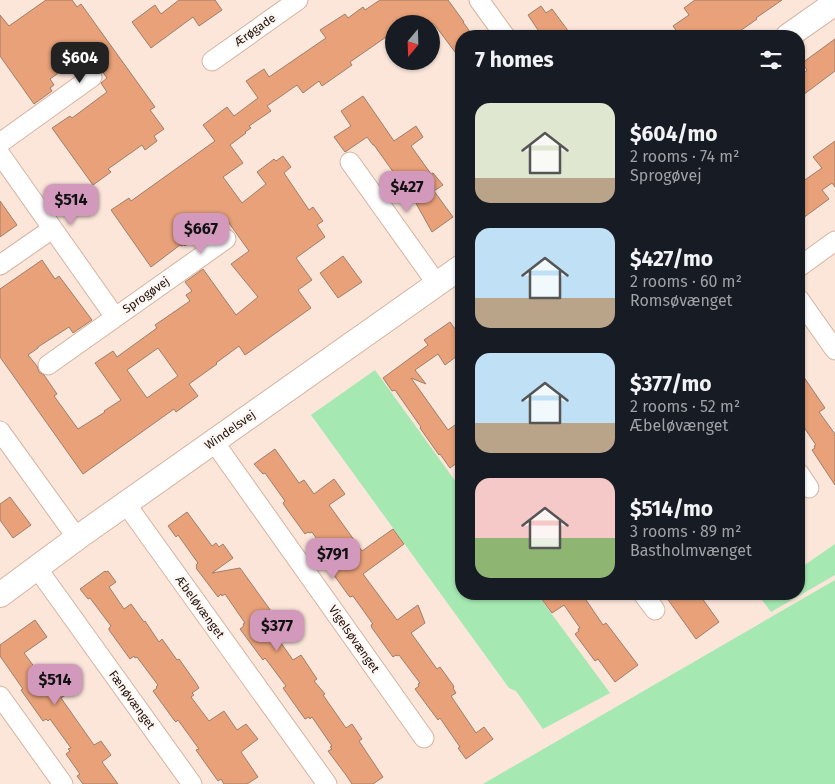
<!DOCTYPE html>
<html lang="en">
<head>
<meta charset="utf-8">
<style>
	:root { --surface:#171b24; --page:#20242c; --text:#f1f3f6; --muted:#9ea1a6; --accent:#d399bc }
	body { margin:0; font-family:"Fira Sans",sans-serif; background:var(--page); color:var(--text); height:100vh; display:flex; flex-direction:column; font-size:19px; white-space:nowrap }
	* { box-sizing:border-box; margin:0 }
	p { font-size:16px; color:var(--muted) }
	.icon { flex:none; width:28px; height:28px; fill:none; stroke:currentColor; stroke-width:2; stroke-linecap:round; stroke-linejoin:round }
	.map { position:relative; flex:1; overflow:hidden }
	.details { position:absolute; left:455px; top:30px; width:350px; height:570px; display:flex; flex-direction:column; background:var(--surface); border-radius:20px; box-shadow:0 1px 4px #0004 }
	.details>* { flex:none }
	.needle { width:32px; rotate:199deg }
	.tools { position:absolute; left:385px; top:15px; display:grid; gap:10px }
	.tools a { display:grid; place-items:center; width:55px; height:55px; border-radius:50%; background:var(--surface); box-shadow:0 1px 4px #0004; font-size:25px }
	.price { position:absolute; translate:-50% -42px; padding:0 11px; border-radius:10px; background:var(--accent); color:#111; font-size:16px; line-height:32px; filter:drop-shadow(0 1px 2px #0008) }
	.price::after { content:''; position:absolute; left:50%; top:30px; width:15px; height:11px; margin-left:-8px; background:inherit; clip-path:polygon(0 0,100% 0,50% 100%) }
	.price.on { background:#222; color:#fff }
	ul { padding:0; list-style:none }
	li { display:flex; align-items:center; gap:15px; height:125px; padding:0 20px }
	li span { display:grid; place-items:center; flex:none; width:140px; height:100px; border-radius:15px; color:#555 }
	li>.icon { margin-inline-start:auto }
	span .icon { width:60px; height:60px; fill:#fffc; stroke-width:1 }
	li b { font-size:21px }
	h2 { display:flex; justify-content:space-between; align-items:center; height:60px; padding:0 20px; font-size:21px }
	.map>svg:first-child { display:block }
</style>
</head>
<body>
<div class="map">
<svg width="835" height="784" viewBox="0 0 835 784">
	<rect width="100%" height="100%" fill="#fce6da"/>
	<g fill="#a5e8b1">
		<polygon points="375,370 461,489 461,594 537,594 610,693 543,729 516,691 509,688 311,415"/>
		<polygon points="835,544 835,575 771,612 759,596 762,594 799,594 799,569"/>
		<polygon points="835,580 835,784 483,784"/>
	</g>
	<g fill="#e8a178" stroke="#9f7e6b" fill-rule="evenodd">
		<polygon points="46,0 72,0 77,7 81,4 155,107 150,110 164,129 154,136 157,141 145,150 142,145 108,169 111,172 93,185 52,128 70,116 72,118 107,92 101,83 107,78 88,52 50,79 54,85 50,88 52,91 34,104 0,56 0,15 9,26"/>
		<polygon points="179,0 215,0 222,10 199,26 193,17 151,48 132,22 155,5 161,14"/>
		<path d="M 380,0 L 448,0 L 464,22 L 463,22 L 473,36 L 461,36 L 461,60 L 434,24 L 419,24 L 412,16 L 401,24 L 394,24 L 394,29 L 387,33 L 389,35 L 350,62 L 352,65 L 322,86 L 319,81 L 303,93 L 297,85 L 267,106 L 271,111 L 249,126 L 251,128 L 245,132 L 246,133 L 230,145 L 243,163 L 223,177 L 242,203 L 266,184 L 257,172 L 274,159 L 276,161 L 283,156 L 291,167 L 284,173 L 309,210 L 313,207 L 323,221 L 317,225 L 325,237 L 296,258 L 312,280 L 298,290 L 311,308 L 245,355 L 239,346 L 216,363 L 217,364 L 189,384 L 198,396 L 176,412 L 174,409 L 83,474 L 0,357 L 0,289 L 42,260 L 55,279 L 59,276 L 92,320 L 73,333 L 69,327 L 38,347 L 38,348 L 28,355 L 37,366 L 39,372 L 44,375 L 57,394 L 54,396 L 78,429 L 105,412 L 104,411 L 121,400 L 95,363 L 113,351 L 117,357 L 157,328 L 155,325 L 190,301 L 186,295 L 192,291 L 185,282 L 203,269 L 236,315 L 258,297 L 231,264 L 249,251 L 224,216 L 185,246 L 184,245 L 181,246 L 180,245 L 151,267 L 111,210 L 129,198 L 131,201 L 215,141 L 203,125 L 227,107 L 234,116 L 258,98 L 246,81 L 264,69 L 269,77 L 326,38 L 320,30 L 345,14 L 348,18 L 363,7 L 365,10 ZM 158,348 L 178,376 L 147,398 L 127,370 Z"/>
		<polygon points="695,0 782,0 756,18 757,19 733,36 680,36 673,26 689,15 684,8"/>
		<polygon points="541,6 546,13 552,9 572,36 542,36 528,15"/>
		<polygon points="835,39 835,71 799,98 799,78 807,70 802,63"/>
		<polygon points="363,96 394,141 416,126 423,137 411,146 431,174 433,173 443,185 434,191 453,217 432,232 413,198 407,203 389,178 393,176 392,174 394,173 374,145 373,145 367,137 345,152 334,137 351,126 341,111"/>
		<polygon points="835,141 835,187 832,183 822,190 829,199 799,221 799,184 822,168 813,157"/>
		<polygon points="0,201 17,225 0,237"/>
		<polygon points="343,256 362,282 338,298 320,273"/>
		<polygon points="450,322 461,337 461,353 445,365 438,354 415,370 426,384 411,378 448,430 455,425 461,434 461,460 450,468 440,454 439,455 420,428 421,427 395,390 392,391 383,378 428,345 424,340"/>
		<polygon points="799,370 825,408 819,412 835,434 835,485 812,450 815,448 814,446 816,445 799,420"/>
		<polygon points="275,449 299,483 304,480 314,494 334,479 345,494 329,505 362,551 393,529 404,544 363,574 397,620 418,605 425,623 411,633 437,669 440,667 453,685 454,687 453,688 456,693 451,696 476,733 484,727 493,739 466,759 458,748 460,747 440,718 438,720 415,689 419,686 418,684 420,683 399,655 397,656 396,655 393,657 372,628 371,625 373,624 353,596 350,597 349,596 328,567 332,564 330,562 332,561 312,532 310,533 308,532 305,534 284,505 283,503 285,501 265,473 263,474 254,464"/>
		<polygon points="10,497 31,525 13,538 0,520 0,504"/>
		<polygon points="187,512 212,546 216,543 219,547 223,544 233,558 212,573 240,568 284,629 281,631 282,632 276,636 293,660 301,655 317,679 314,681 325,694 323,695 346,728 352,724 362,739 359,741 383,777 373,784 352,784 346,775 328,751 332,749 330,747 332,746 312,717 310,719 309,717 305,719 283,688 286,686 265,658 263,660 240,629 244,626 243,624 245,623 225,594 222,596 221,594 218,597 196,568 197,567 196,565 198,563 178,535 176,537 168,526"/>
		<polygon points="105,571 106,572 108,571 116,582 109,587 124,609 131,604 144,622 145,621 159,642 162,639 177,660 179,659 196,683 199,688 192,693 194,695 191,697 209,721 224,711 237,730 246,724 258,739 241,752 258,777 247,784 224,784 221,779 218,781 196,750 199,749 178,720 176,722 174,720 153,691 157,688 156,687 158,685 137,657 135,658 134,656 130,659 109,630 109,628 111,626 90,598 88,599 80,589"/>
		<polygon points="538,594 582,594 603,625 606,623 638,665 615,682 598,659 595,661 575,634 579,631 578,629 580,628 564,605 552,613"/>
		<polygon points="664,594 699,594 719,622 696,639"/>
		<polygon points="35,620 47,637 24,653 41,676 46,672 53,681 56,679 67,694 61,698 94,745 101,741 111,755 102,762 118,784 83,784 77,776 80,774 66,754 70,751 68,749 71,748 50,719 48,721 46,719 43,721 21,690 23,689 0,656 0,645"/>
	</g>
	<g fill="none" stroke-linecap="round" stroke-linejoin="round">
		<defs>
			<g id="minor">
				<polyline points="479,0 505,36"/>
				<polyline points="212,61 298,0"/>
				<polyline points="0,143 92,77"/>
				<polyline points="0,154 115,317"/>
				<polyline points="350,162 437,284"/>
				<polyline points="0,265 52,229"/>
				<polyline points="799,267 835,241"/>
				<polyline points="799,299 835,350"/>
				<polyline points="48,365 226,239"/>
				<polyline points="0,431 77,538"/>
				<polyline points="214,442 424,738"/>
				<polyline points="799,473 809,488"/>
				<polyline points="126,504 327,784"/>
				<polyline points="37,568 192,784"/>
				<polyline points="643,594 655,610"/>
				<polyline points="0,696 63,784"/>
			</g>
			<g id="tertiary">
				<polyline points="788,36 835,3"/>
				<polyline points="0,595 77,538 461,267"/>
			</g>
		</defs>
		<use href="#minor" stroke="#d6b39f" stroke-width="21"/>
		<use href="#tertiary" stroke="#d6b39f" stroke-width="26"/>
		<use href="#minor" stroke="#fff" stroke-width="19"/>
		<use href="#tertiary" stroke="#fff" stroke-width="24"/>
	</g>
	<g text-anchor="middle" stroke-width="5" stroke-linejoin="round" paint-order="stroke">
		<g font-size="12" fill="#1e110a" stroke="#fef6f2">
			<text transform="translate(255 30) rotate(-35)" y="4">Ærøgade</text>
			<text transform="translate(146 295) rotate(-35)" y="4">Sprogøvej</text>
			<text transform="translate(230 430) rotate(-35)" y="4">Windelsvej</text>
			<text transform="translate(200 607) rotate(54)" y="4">Æbeløvænget</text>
			<text transform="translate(354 639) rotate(55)" y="4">Vigelsøvænget</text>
			<text transform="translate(132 700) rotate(54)" y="4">Fænøvænget</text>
		</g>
	</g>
</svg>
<div class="tools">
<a><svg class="needle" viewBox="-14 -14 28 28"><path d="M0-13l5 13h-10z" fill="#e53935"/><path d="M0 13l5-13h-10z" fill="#9ea1a6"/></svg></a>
</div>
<b class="price on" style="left:80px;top:84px">$604</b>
<b class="price" style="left:407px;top:213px">$427</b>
<b class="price" style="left:71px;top:226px">$514</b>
<b class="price" style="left:201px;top:255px">$667</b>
<b class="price" style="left:333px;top:580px">$791</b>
<b class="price" style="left:277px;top:652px">$377</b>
<b class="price" style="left:55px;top:706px">$514</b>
<section class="details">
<h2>7 homes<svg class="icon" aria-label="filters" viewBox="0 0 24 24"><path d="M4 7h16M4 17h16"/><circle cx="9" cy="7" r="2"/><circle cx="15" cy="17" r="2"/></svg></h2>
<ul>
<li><span style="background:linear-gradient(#dfe7d0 75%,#b9a48a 0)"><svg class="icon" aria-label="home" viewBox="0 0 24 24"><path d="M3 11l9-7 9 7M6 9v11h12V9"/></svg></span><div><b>$604/mo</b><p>2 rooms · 74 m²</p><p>Sprogøvej</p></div></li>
<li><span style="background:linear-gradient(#bfe0f5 70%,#b9a48a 0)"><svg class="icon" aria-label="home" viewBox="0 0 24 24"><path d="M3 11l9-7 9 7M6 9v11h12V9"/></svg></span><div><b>$427/mo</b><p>2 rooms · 60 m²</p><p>Romsøvænget</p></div></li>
<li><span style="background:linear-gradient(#bfe0f5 70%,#b9a48a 0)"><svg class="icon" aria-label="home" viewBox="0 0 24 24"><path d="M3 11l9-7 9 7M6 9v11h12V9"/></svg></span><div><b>$377/mo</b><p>2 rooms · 52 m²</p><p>Æbeløvænget</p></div></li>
<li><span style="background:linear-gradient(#f6c9c9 60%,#8fb573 0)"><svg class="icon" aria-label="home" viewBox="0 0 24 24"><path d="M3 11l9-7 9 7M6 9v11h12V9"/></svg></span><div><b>$514/mo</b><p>3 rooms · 89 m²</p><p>Bastholmvænget</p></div></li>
</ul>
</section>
</div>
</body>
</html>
